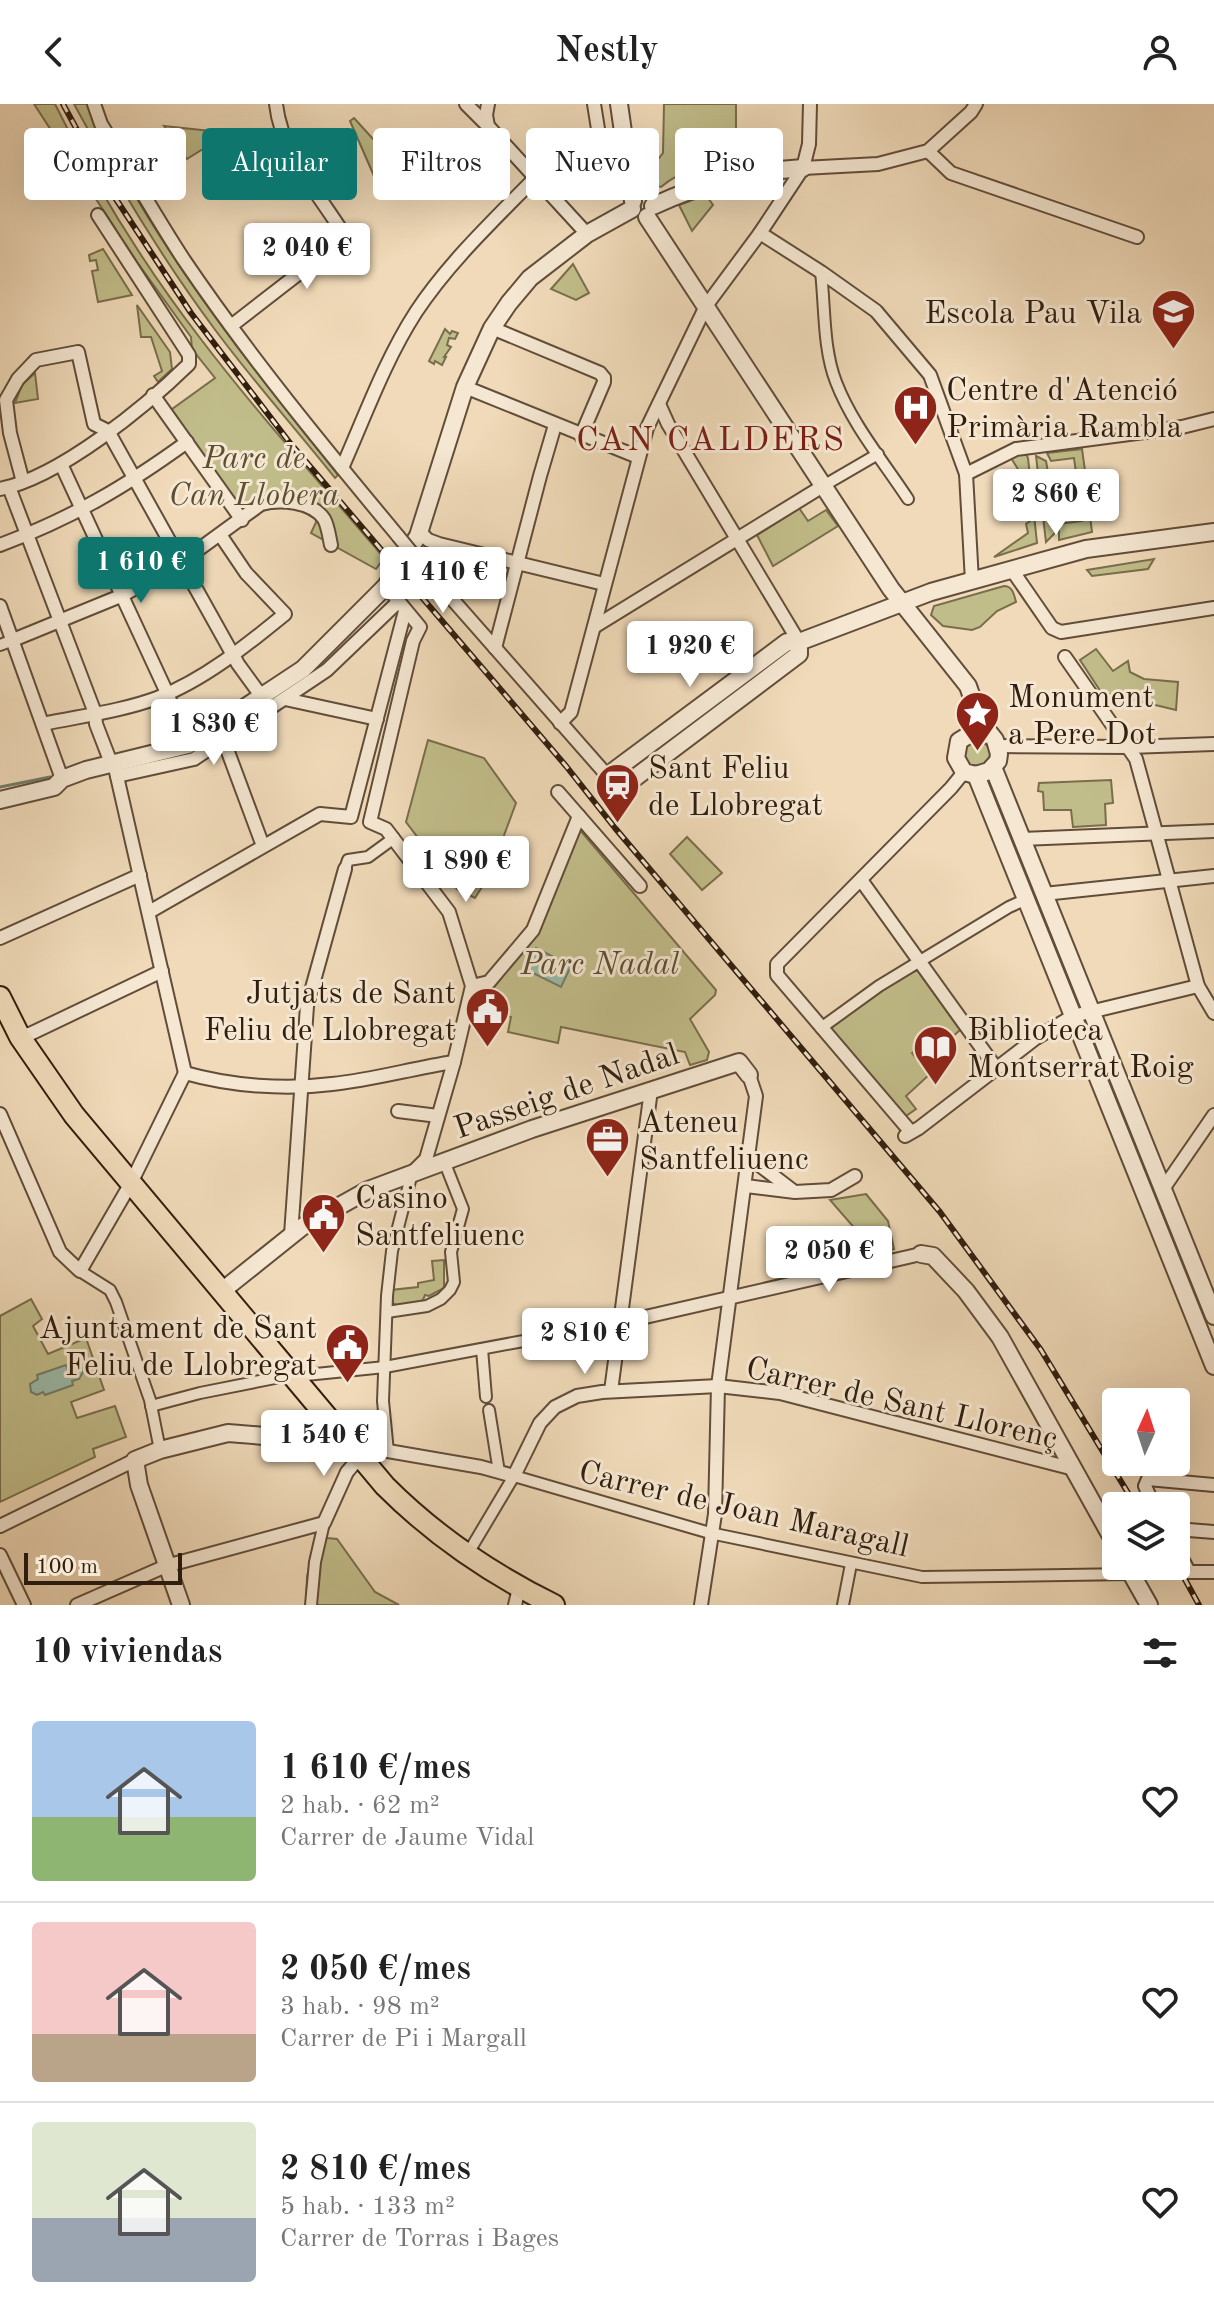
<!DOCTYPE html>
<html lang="es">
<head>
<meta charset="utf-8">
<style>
	:root { --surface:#fff; --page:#f2f2f2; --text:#222; --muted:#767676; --line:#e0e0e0; --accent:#0f766e }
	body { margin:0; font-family:"Old Standard TT",serif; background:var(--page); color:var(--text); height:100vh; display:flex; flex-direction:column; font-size:30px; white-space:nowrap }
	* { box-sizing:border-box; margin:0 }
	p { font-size:26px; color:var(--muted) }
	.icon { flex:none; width:44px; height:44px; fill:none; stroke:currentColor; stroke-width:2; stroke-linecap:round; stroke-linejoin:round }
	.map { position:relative; height:1501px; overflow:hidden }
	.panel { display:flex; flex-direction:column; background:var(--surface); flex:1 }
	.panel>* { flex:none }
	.banner { position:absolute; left:24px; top:24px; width:800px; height:72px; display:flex; gap:16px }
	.needle { width:52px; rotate:3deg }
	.fabs { position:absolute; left:1102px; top:1284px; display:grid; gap:16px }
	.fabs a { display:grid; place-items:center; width:88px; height:88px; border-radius:8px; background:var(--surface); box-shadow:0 8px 32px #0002; font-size:40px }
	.scale { position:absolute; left:24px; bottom:20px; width:158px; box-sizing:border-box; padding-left:8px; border:4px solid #311e0e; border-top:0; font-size:22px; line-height:28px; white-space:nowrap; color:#311e0e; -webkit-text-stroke:6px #f5e7d2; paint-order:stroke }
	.price { position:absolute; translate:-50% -68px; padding:0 18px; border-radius:8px; background:#fff; color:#222; font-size:26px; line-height:52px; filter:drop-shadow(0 2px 4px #0008) }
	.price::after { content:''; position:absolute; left:50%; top:48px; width:24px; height:18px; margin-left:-12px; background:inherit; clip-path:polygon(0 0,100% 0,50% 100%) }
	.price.selected { background:var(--accent); color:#fff }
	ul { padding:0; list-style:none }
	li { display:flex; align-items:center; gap:24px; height:200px; padding:0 32px }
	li+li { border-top:2px solid var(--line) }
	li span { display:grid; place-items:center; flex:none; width:224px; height:160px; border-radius:8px; color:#555 }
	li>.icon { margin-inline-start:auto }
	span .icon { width:96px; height:96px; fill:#fffc; stroke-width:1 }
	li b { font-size:34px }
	h2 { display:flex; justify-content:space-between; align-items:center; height:96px; padding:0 32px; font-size:34px }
	.chip { padding:0 28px; border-radius:8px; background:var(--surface); box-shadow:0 8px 32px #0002; font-size:28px; line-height:72px }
	.chip.selected { background:var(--accent); color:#fff }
	header { display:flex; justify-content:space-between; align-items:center; height:104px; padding:0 32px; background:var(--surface); font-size:36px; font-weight:600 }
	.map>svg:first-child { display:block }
</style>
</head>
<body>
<header><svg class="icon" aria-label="back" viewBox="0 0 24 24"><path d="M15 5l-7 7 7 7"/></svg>Nestly<svg class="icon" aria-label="person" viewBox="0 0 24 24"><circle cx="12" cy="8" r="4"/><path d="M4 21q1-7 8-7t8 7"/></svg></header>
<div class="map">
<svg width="1214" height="1501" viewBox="0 0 1214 1501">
	<rect width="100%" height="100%" fill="#f0dab9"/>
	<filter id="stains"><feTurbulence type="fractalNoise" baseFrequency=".0025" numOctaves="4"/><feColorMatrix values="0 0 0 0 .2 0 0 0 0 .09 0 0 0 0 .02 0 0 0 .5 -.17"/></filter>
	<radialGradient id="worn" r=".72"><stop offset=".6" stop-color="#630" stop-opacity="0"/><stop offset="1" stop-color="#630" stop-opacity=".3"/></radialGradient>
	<g fill="#c1bd8a" stroke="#796e4c" stroke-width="2">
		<path d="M 34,0 L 55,0 C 95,82 144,161 200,234 C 257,309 322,381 384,454 L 376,465 L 311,429 L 317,416 C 294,401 284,399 257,409 L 258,411 L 247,418 L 168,308 L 215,274 L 192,245 L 191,233 L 137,158 Z"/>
		<path d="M 74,0 L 87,0 C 150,137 244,254 338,371 L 335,374 C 296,325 254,278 216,227 C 163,156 116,78 74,0 Z"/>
		<path d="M 664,0 L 736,0 L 736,58 C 710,59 682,65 661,83 L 649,80 L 648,68 L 663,49 Z"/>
		<polygon points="354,14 392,56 374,72 350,17"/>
		<polygon points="164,22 220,28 222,33 187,55"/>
		<polygon points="493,46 499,52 466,92 455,80"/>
		<polygon points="706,91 713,101 692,127 679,101"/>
		<polygon points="103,145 132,191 98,198 92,167 98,166 96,156 90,157 89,151"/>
		<polygon points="573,160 589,189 576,196 551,185"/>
		<polygon points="137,201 170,248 172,265 158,278 154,272 162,267 151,233 141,233"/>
		<polygon points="445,225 450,230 452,227 458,229 455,235 449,234 447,241 451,243 444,253 446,253 442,261 435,257 434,260 429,257"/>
		<polygon points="35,269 38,295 15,299 22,281"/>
		<polygon points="1082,345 1087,381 1075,382 1074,377 1077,376 1074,354 1051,357 1047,349"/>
		<polygon points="1026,350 1028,354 1037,439 994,453 1028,429 1026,420 1030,417 1028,381 1009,351"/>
		<polygon points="1036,352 1046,357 1050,380 1055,384 1056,393 1052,397 1055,429 1046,438"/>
		<polygon points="1087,388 1092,428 1059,436 1059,420 1082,417 1080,394 1077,394 1076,390"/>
		<polygon points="799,404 808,417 826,406 838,422 773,462 757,431"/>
		<polygon points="1154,455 1148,465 1092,472 1087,466"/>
		<path d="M 1004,482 C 1013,482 1014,491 1016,498 L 997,507 L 980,523 L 972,526 L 943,522 L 931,511 L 934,502 Z"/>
		<polygon points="1096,545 1113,567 1128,557 1130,568 1144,575 1178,578 1176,606 1101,588 1080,556"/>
		<polygon points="428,636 484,654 516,699 489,772 475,794 457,785 406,718"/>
		<circle cx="977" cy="650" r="13"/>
		<polygon points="1111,676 1113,699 1105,700 1106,721 1073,723 1071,706 1044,706 1043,688 1038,687 1039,679"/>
		<polygon points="580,726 716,886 715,891 690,915 709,948 707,956 690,961 685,948 561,923 558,939 508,928 511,913 476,906 534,833"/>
		<polygon points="687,733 722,769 702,786 670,750"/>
		<polygon points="910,866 918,867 960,926 950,935 936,922 921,935 933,950 928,956 918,944 912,949 930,970 906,992 916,1005 906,1012 858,962 825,923"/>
		<polygon points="866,1090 888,1117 894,1145 877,1150 830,1096"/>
		<polygon points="444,1156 444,1184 429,1192 425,1191 422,1198 415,1198 412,1201 408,1199 401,1204 393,1199 391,1186 418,1183 418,1179 434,1176 432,1157"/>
		<polygon points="31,1195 42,1215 33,1222 48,1250 86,1234 104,1286 71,1298 77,1314 115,1302 126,1333 93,1345 95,1353 0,1398 0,1212"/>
		<polygon points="316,1433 337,1435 375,1488 399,1501 306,1501 307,1473"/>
	</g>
	<g fill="#9bbba9" stroke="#717c6b" stroke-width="2">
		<polygon points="536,844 571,862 561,883 525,865"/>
		<polygon points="66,1261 67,1264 75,1261 85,1265 79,1275 72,1277 73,1281 45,1291 43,1288 37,1291 31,1288 30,1280 38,1275 37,1271"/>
	</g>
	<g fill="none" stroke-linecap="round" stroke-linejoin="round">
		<polyline stroke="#717c6b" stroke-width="3" points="0,683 50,673"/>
		<defs>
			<g id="pedestrian">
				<path d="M 821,168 C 825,203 823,245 836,278 C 852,320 883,357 908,395"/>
				<polyline points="823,382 878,350"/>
				<polyline points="0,541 13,536"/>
				<polyline points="345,765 348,756 368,753 394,734"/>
				<polyline points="821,924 879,882 1009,803 1027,795"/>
				<polyline points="80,1167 110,1186 116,1198 150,1296 160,1346"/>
				<polyline points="387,1208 427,1202 441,1195 450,1186 454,1178 451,1148 463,1105 444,1057"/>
				<polyline points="482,1245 486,1293"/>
				<polyline points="306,1271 385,1263 619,1219"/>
				<polyline points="151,1302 200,1289 280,1273"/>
				<polyline points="489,1306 499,1368"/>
				<polyline points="388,1348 383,1297 387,1192 392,1147 412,1069"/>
				<polyline points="467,1451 514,1372 710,1429 922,1473 1132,1470"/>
				<polyline points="311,1501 315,1458 324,1419"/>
				<polyline points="843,1501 851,1460"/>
			</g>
			<g id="minor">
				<path d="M 94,0 L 101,20 C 129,65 155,112 184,156 C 249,252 324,343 398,432"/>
				<polyline points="466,0 488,22"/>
				<polyline points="488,0 486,11 488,22 587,130"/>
				<polyline points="594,0 603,56 630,71"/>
				<polyline points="928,47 951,69 1137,133"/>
				<polyline points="803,64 878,60 928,47 971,8 976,0"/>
				<polyline points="760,129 821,168 876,207 930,271 966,370 972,477"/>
				<path d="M 231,222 L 342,136 L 343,129 C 318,89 281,48 276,0"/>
				<polyline points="492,224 600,269 604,274"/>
				<polyline points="465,283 638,353"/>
				<polyline points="153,291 242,416"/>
				<polyline points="659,300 668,320 799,538"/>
				<polyline points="581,332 604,278 604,274"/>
				<polyline points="61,360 167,589 188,641"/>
				<path d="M 342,364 C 365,312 385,256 416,208 C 449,158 494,116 535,74"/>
				<polyline points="966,370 1016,345 1182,323 1214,315"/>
				<polyline points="23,378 10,329 6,296 18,275 36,256 78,248 94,320 108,327 238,560 262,593"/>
				<polyline points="9,383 95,609 96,620 111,659"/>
				<path d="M 0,385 C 60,373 145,303 189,260 L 189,251 L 98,111"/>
				<polyline points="420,428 428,436 439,440 604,480"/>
				<path d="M 0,441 C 72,414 125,383 187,338"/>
				<polyline points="416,454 612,677"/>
				<polyline points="1012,466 1052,524 1061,528 1214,504"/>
				<polyline points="386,482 420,523 413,537 370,718 386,725 449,808 472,882 454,958 426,1055 415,1066"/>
				<polyline points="0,502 62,675"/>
				<polyline points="594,523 823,382"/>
				<path d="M 13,536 L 123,491 L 180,459 L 261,400 C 280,395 312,397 324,415 C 328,422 329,432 331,441"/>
				<polyline points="495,544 540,372 555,321"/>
				<polyline points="1065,553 1136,655 1198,882 1214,909"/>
				<polyline points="285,595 377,615"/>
				<polyline points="560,619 571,608 647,324 706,202 760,129 803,64 809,40 810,0"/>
				<path d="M 43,620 C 81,612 122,607 157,594 C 204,576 247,541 285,510 L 246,469 L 221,432"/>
				<polyline points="221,629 263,742"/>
				<polyline points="998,642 1129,643 1214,640"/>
				<polyline points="116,668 185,969"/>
				<polyline points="117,672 194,655 327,566 398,498"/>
				<polyline points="558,688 640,782"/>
				<polyline points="1022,735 1214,727"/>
				<polyline points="861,776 996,964"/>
				<polyline points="1044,790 1214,772"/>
				<polyline points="149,808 320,710 351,713 405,507"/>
				<polyline points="0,834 140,771"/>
				<polyline points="472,882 489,878 533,826 579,712"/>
				<polyline points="20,933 32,929 162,867"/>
				<polyline points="398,1007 438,1012"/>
				<path d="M 0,1010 L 60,1148 L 80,1167 L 131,1079 L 185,969 C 231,982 285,986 332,980 C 373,976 413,964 454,958"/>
				<polyline points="910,1027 777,871 777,860 951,684 964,668"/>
				<polyline points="905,1032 919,1024 1036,934 1073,912 1198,882"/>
				<polyline points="749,1059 758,1060 792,1086"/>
				<polyline points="746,1082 795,1088 831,1086 855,1072"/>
				<polyline points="1163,1085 1214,1011"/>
				<polyline points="291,1131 307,902 345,765"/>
				<polyline points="619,1219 921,1150"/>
				<polyline points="611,1287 651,986"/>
				<polyline points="353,1341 481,1363 514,1372 540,1319 555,1303 577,1292 602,1288 718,1282 780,1289 1074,1365"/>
				<polyline points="1154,1402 1145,1382 1148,1375 1214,1381"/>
				<polyline points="0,1422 135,1356"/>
				<polyline points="1176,1425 1214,1428"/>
				<polyline points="1176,1443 1189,1468 1214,1468"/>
				<polyline points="0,1451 24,1501"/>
				<polyline points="77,1501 166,1462 324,1419 347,1368 360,1353"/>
				<polyline points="515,1501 519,1484"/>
				<polyline points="701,1501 715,1410 718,1282 756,992 749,971"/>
			</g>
			<g id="tertiary">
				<polyline points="619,0 633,97"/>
				<path d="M 653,102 C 705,78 746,68 803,64"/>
				<polyline points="647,113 891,485 968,582 980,617 995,636 999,650 998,657 989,667 976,671 964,668 956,654 959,637 972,629 990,631"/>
				<polyline points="799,538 799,550 628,679 612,677 615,666 787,538 799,538 931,488 1086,445 1214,428"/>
				<polyline points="993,663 1214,1212"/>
				<polyline points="976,671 1214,1262"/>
				<polyline points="0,696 54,683 62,675 86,666 188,641 303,565 386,482 418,432 465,283 492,224 509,199 530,174 587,130 632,105"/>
				<polyline points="921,1150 933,1152 966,1187 1000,1233 1116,1441"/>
				<polyline points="222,1187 302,1123 368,1086 532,1025 739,958 749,971"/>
				<polyline points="1127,1462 1149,1501"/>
				<polyline points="181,1501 139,1381 135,1356 160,1346 228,1329 349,1339"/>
			</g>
			<path id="primary" d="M 0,893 L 20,933 L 74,1011 L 385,1382 C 435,1432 491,1470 554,1501"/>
		</defs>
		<use href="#pedestrian" stroke="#614d39" stroke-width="14"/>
		<use href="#minor" stroke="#614d39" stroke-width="16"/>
		<use href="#tertiary" stroke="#614d39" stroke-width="20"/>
		<use href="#primary" stroke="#311e0e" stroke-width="24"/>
		<use href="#pedestrian" stroke="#f5e7d2" stroke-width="10"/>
		<use href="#minor" stroke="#f5e7d2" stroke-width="12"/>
		<use href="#tertiary" stroke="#f5e7d2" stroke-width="16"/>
		<use href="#primary" stroke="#f0dab9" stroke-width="20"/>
		<defs>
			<g id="rail">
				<polyline points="63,0 108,83 191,209 290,339 566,662 615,724 940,1108 1041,1246 1136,1402"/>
				<polyline points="1176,1459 1199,1501"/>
			</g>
		</defs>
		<use href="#rail" stroke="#311e0e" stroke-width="6"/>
		<use href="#rail" stroke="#f5e7d2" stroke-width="3" stroke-dasharray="9" stroke-linecap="butt"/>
		<defs>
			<polyline id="minor-bridge" points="398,432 416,454"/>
		</defs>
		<use href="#minor-bridge" stroke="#614d39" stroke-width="16" stroke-linecap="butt"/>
		<use href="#minor-bridge" stroke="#f5e7d2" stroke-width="12"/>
	</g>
	<defs>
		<symbol id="school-pin" viewBox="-11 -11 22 30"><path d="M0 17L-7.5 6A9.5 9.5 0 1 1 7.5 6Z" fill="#8f2418" stroke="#f5e7d2"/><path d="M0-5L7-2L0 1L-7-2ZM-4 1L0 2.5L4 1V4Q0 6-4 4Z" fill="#fff"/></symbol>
		<symbol id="hospital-pin" viewBox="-11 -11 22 30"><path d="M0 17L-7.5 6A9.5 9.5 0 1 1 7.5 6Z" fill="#8f2418" stroke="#f5e7d2"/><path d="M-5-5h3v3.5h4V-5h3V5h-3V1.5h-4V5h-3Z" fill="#fff"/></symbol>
		<symbol id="sight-pin" viewBox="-11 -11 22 30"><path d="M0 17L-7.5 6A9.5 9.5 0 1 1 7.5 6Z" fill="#8f2418" stroke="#f5e7d2"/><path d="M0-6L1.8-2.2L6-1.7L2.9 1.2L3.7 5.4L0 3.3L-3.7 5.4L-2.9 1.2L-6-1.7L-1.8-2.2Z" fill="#fff"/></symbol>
		<symbol id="station-pin" viewBox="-11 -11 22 30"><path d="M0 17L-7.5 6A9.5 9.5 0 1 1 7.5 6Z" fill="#8f2418" stroke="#f5e7d2"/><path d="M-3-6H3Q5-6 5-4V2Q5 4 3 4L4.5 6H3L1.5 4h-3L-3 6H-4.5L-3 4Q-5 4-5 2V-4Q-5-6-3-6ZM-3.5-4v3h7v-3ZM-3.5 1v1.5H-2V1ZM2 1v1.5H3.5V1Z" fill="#fff"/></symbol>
		<symbol id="civic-pin" viewBox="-11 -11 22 30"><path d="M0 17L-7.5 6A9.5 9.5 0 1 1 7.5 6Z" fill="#8f2418" stroke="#f5e7d2"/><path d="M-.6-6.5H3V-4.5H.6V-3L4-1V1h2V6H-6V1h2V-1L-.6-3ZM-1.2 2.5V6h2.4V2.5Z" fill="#fff"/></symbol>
		<symbol id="library-pin" viewBox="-11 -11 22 30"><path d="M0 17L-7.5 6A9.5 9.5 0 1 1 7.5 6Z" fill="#8f2418" stroke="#f5e7d2"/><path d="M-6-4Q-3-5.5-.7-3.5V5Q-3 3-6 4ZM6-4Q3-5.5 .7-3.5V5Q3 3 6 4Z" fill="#fff"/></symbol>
		<symbol id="office-pin" viewBox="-11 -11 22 30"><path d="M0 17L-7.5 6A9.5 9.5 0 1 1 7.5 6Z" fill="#8f2418" stroke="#f5e7d2"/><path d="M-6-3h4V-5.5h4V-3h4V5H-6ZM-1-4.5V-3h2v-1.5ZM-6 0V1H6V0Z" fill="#fff"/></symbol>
	</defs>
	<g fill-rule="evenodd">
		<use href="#school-pin" x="1148" y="182" width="51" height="69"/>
		<use href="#hospital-pin" x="890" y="278" width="51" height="69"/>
		<use href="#sight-pin" x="952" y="584" width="51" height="69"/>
		<use href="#station-pin" x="592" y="656" width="51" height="69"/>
		<use href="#civic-pin" x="462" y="880" width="51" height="69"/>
		<use href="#library-pin" x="910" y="918" width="51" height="69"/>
		<use href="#office-pin" x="582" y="1010" width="51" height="69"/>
		<use href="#civic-pin" x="298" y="1086" width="51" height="69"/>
		<use href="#civic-pin" x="322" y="1216" width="51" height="69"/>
	</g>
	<g text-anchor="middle" stroke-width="6" stroke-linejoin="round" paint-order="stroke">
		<g font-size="32" fill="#311e0e" stroke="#f5e7d2" text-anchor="start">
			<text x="1142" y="219" text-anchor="end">Escola Pau Vila</text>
			<text x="946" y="296">Centre d'Atenció<tspan x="946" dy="37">Primària Rambla</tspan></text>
			<text x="1008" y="603">Monument<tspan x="1008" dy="37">a Pere Dot</tspan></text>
			<text x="648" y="674">Sant Feliu<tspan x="648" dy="37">de Llobregat</tspan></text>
			<text x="456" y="899" text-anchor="end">Jutjats de Sant<tspan x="456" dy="37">Feliu de Llobregat</tspan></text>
			<text x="967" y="936">Biblioteca<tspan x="967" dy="37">Montserrat Roig</tspan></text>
			<text x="639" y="1028">Ateneu<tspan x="639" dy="37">Santfeliuenc</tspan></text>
			<text x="355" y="1104">Casino<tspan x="355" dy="37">Santfeliuenc</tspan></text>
			<text x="317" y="1234" text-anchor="end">Ajuntament de Sant<tspan x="317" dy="37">Feliu de Llobregat</tspan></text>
		</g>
		<g font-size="32" font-style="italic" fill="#5c4e33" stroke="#f5e7d2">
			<text x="254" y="364">Parc de<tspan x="254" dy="37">Can Llobera</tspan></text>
			<text x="600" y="870">Parc Nadal</text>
		</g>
		<g font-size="32" fill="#311e0e" stroke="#f5e7d2">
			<text transform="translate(566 986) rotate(-19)" y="11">Passeig de Nadal</text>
			<text transform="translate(902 1298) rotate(13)" y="11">Carrer de Sant Llorenç</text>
			<text transform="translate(744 1404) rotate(13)" y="11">Carrer de Joan Maragall</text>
		</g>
		<g font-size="34" letter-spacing="2" fill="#7a1f14" stroke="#f5e7d2">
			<text x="711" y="346">CAN CALDERS</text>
		</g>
	</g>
	<rect width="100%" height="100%" filter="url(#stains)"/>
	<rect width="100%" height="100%" fill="url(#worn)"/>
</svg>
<div class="fabs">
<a><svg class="needle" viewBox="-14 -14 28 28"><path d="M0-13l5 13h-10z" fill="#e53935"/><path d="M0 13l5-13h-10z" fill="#767676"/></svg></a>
<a><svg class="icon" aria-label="layers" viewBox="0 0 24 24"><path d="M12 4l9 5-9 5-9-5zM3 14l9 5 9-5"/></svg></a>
</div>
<div class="scale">100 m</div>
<b class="price" style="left:307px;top:187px">2 040 €</b>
<b class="price" style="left:1056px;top:433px">2 860 €</b>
<b class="price selected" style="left:141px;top:501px">1 610 €</b>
<b class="price" style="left:443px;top:511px">1 410 €</b>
<b class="price" style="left:690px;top:585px">1 920 €</b>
<b class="price" style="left:214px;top:663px">1 830 €</b>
<b class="price" style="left:466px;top:800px">1 890 €</b>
<b class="price" style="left:829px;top:1190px">2 050 €</b>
<b class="price" style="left:585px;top:1272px">2 810 €</b>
<b class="price" style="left:324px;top:1374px">1 540 €</b>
<div class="banner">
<a class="chip">Comprar</a>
<a class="chip selected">Alquilar</a>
<a class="chip">Filtros</a>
<a class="chip">Nuevo</a>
<a class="chip">Piso</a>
</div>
</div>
<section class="panel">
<h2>10 viviendas<svg class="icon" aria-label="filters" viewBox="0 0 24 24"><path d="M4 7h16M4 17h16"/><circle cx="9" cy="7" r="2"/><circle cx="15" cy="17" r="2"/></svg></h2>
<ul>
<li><span style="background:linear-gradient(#a9c7e8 60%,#8fb573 0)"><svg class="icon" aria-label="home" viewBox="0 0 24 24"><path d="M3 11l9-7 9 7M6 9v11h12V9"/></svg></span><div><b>1 610 €/mes</b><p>2 hab. · 62 m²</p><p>Carrer de Jaume Vidal</p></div><svg class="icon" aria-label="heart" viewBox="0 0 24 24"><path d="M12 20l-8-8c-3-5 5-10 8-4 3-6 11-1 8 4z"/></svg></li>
<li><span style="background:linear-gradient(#f6c9c9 70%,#b9a48a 0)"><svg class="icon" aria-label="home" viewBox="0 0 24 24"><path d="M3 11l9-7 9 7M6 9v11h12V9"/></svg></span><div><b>2 050 €/mes</b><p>3 hab. · 98 m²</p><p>Carrer de Pi i Margall</p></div><svg class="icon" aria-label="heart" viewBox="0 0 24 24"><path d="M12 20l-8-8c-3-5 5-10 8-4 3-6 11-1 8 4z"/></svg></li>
<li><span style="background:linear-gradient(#dfe7d0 60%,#9aa5b1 0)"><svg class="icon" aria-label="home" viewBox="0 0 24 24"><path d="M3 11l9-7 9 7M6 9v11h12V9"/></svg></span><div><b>2 810 €/mes</b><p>5 hab. · 133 m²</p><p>Carrer de Torras i Bages</p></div><svg class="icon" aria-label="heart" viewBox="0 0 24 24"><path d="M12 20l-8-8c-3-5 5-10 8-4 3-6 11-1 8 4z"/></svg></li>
</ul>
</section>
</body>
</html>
